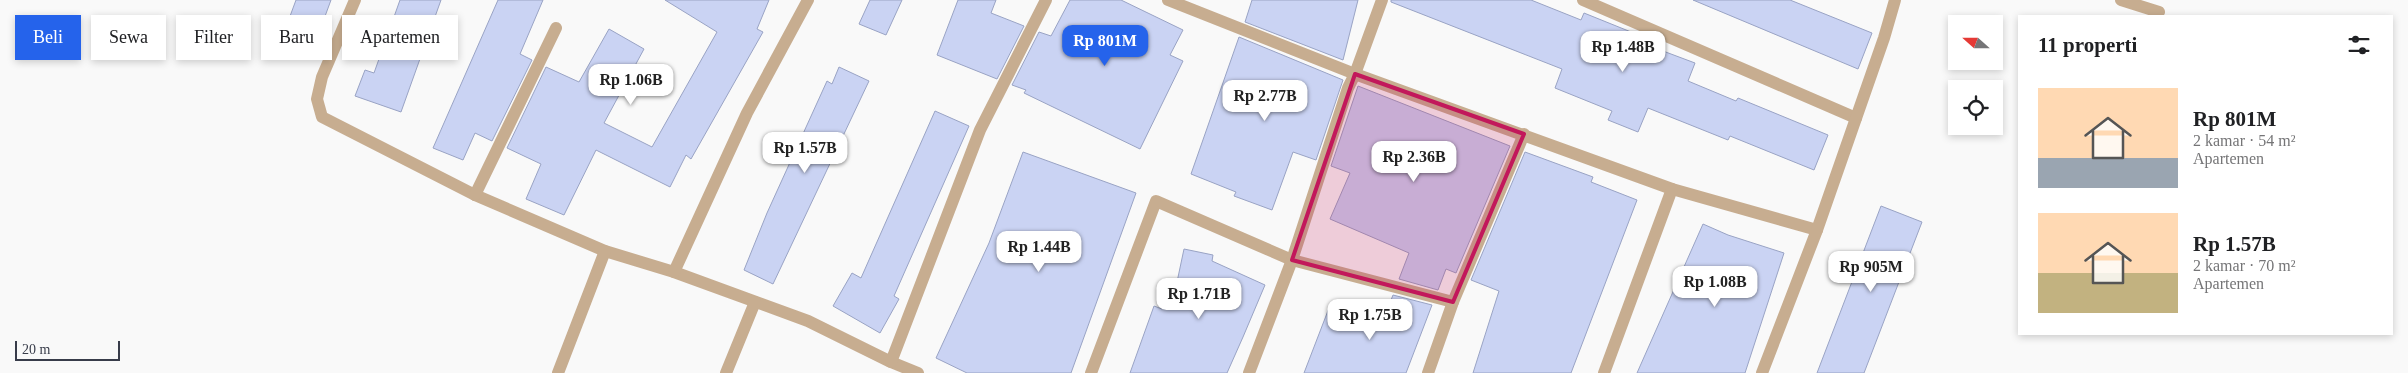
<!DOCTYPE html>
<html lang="id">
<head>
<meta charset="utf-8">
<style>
	:root { --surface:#fff; --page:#f2f2f2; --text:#202124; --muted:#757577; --accent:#2563eb }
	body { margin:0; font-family:"Times New Roman",serif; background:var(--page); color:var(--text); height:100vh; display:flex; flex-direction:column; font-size:19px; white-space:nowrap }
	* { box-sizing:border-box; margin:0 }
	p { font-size:16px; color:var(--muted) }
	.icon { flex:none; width:28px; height:28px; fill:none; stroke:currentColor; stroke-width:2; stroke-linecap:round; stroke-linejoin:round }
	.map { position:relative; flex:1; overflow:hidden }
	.side { position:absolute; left:2018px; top:15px; width:375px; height:320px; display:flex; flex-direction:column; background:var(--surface); border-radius:0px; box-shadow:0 2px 8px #0003 }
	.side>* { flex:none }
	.guide { position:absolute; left:15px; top:15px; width:475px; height:45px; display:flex; gap:10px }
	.needle { width:32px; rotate:291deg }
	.tools { position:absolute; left:1948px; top:15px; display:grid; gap:10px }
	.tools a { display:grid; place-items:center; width:55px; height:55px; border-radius:0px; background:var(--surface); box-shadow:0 2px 8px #0003; font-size:25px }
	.scale { position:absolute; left:15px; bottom:12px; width:105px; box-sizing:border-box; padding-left:5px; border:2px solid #383c4a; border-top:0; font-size:14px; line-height:18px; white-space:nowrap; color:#383c4a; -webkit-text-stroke:4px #f9f9f9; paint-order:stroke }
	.price { position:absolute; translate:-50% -42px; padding:0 11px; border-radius:10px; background:#fff; color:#222; font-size:16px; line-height:32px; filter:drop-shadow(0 1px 2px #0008) }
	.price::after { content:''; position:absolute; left:50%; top:30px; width:15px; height:11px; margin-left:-8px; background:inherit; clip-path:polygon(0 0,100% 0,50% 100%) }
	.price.on { background:var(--accent); color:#fff }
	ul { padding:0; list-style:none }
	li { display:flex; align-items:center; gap:15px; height:125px; padding:0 20px }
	li span { display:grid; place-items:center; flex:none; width:140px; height:100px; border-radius:0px; color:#555 }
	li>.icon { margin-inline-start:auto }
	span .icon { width:60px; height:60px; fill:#fffc; stroke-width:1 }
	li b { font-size:21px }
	h2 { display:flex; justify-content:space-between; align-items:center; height:60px; padding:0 20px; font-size:21px }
	.pill { padding:0 18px; border-radius:0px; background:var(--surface); box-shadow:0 2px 8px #0003; font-size:18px; line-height:45px }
	.pill.on { background:var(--accent); color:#fff }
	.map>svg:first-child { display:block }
</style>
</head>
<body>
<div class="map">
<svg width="2408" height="373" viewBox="0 0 2408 373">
	<rect width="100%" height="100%" fill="#f9f9f9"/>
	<g fill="#cad3f3" stroke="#99a3c4">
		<polygon points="296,0 331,0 310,57 279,46"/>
		<polygon points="400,0 441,0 401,112 355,96 365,70 374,73"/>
		<polygon points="498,0 543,0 520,54 532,60 492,141 475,133 463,160 433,148"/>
		<polygon points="665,0 769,0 757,29 763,32 691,159 686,155 670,187 596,150 564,215 526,199 541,164 507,148 546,67 579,82 609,29 644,49 604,123 652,147 717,32"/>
		<polygon points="870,0 902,0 886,35 859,24"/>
		<polygon points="958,0 996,0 991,13 1024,26 997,79 937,55"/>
		<polygon points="1070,0 1121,0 1183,30 1170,55 1183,61 1140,149 1024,93 1026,90 1012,85 1039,32 1051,36"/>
		<polygon points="1252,0 1358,0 1343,60 1245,22"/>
		<polygon points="1391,0 1531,0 1581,20 1584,13 1641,36 1639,42 1695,63 1688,81 1736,101 1738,98 1828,135 1814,170 1730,136 1728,140 1648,108 1638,132 1608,120 1612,111 1555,88 1562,69 1391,2"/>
		<polygon points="1693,0 1790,0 1872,33 1858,69"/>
		<polygon points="1239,37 1343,80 1316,160 1293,152 1272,210 1234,196 1236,192 1191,174"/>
		<polygon points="839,67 869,81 773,284 744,270 767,213 827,81 832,84"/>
		<polygon points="1358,86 1510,146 1456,273 1446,269 1438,290 1399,279 1409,253 1330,219 1350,173 1331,166"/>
		<polygon points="935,111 969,126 894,296 899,299 880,333 833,306 852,273 861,278"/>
		<polygon points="1023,152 1136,193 1071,373 967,373 936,358 989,243"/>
		<polygon points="1525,152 1593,177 1591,182 1637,200 1571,373 1473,373 1499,291 1471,280"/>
		<polygon points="1881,206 1922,222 1864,373 1817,373"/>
		<polygon points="1703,224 1728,235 1784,253 1745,373 1637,373"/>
		<polygon points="1184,249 1213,255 1212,261 1265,285 1243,337 1227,373 1130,373 1154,306 1162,309 1177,282"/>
		<polygon points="1393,295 1432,305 1406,373 1304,373 1329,308 1380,328"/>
	</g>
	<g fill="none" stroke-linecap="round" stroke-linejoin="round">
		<g stroke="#c7ad90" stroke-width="12">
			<polyline points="355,0 322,77 317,99 322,117 475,195 605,251 674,272 808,321 891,362 918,373"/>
			<polyline points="1168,0 1355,74 1672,189 1817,230"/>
			<polyline points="1583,0 1856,118"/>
			<polyline points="2121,0 2159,12"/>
			<polyline points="475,195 556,28"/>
			<polyline points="674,272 747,113 808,0"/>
			<polyline points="891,362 980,130 1046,0"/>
			<polyline points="558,373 605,251"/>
			<polyline points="726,373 755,302"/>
			<polyline points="1091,373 1156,201 1292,260 1453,302"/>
			<polyline points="1249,373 1292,260 1348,88 1355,74 1382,0"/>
			<polyline points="1428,373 1453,302 1524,134"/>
			<polyline points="1604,373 1672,189"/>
			<polyline points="1762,373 1817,230 1884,38 1895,0"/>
		</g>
	</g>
	<path fill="#c2185b" fill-opacity="0.2" stroke="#c2185b" stroke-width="4" stroke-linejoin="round" d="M 1355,74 L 1524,134 L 1453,302 L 1292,260 Z"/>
</svg>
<div class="tools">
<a><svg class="needle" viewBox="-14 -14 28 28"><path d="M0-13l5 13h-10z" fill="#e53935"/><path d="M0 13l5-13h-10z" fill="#757577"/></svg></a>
<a><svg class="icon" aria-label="locate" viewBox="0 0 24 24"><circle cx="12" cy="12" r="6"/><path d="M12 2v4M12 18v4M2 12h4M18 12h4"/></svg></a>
</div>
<div class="scale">20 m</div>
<b class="price on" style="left:1105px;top:67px">Rp 801M</b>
<b class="price" style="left:1623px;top:73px">Rp 1.48B</b>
<b class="price" style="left:631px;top:106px">Rp 1.06B</b>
<b class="price" style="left:1265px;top:122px">Rp 2.77B</b>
<b class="price" style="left:805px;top:174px">Rp 1.57B</b>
<b class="price" style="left:1414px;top:183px">Rp 2.36B</b>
<b class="price" style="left:1039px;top:273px">Rp 1.44B</b>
<b class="price" style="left:1871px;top:293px">Rp 905M</b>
<b class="price" style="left:1715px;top:308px">Rp 1.08B</b>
<b class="price" style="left:1199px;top:320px">Rp 1.71B</b>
<b class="price" style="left:1370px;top:341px">Rp 1.75B</b>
<div class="guide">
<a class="pill on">Beli</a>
<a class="pill">Sewa</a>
<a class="pill">Filter</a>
<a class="pill">Baru</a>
<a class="pill">Apartemen</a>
</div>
<section class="side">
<h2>11 properti<svg class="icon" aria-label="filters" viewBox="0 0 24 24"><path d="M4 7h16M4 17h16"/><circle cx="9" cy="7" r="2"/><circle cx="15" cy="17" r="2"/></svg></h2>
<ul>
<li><span style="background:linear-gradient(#ffd9b3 70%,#9aa5b1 0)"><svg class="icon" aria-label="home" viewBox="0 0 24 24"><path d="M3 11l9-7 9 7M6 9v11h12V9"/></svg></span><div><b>Rp 801M</b><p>2 kamar · 54 m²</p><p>Apartemen</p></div></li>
<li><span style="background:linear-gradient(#ffd9b3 60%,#c2b280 0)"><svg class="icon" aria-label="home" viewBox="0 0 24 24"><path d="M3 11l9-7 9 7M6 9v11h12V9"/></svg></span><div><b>Rp 1.57B</b><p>2 kamar · 70 m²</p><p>Apartemen</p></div></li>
</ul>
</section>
</div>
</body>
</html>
